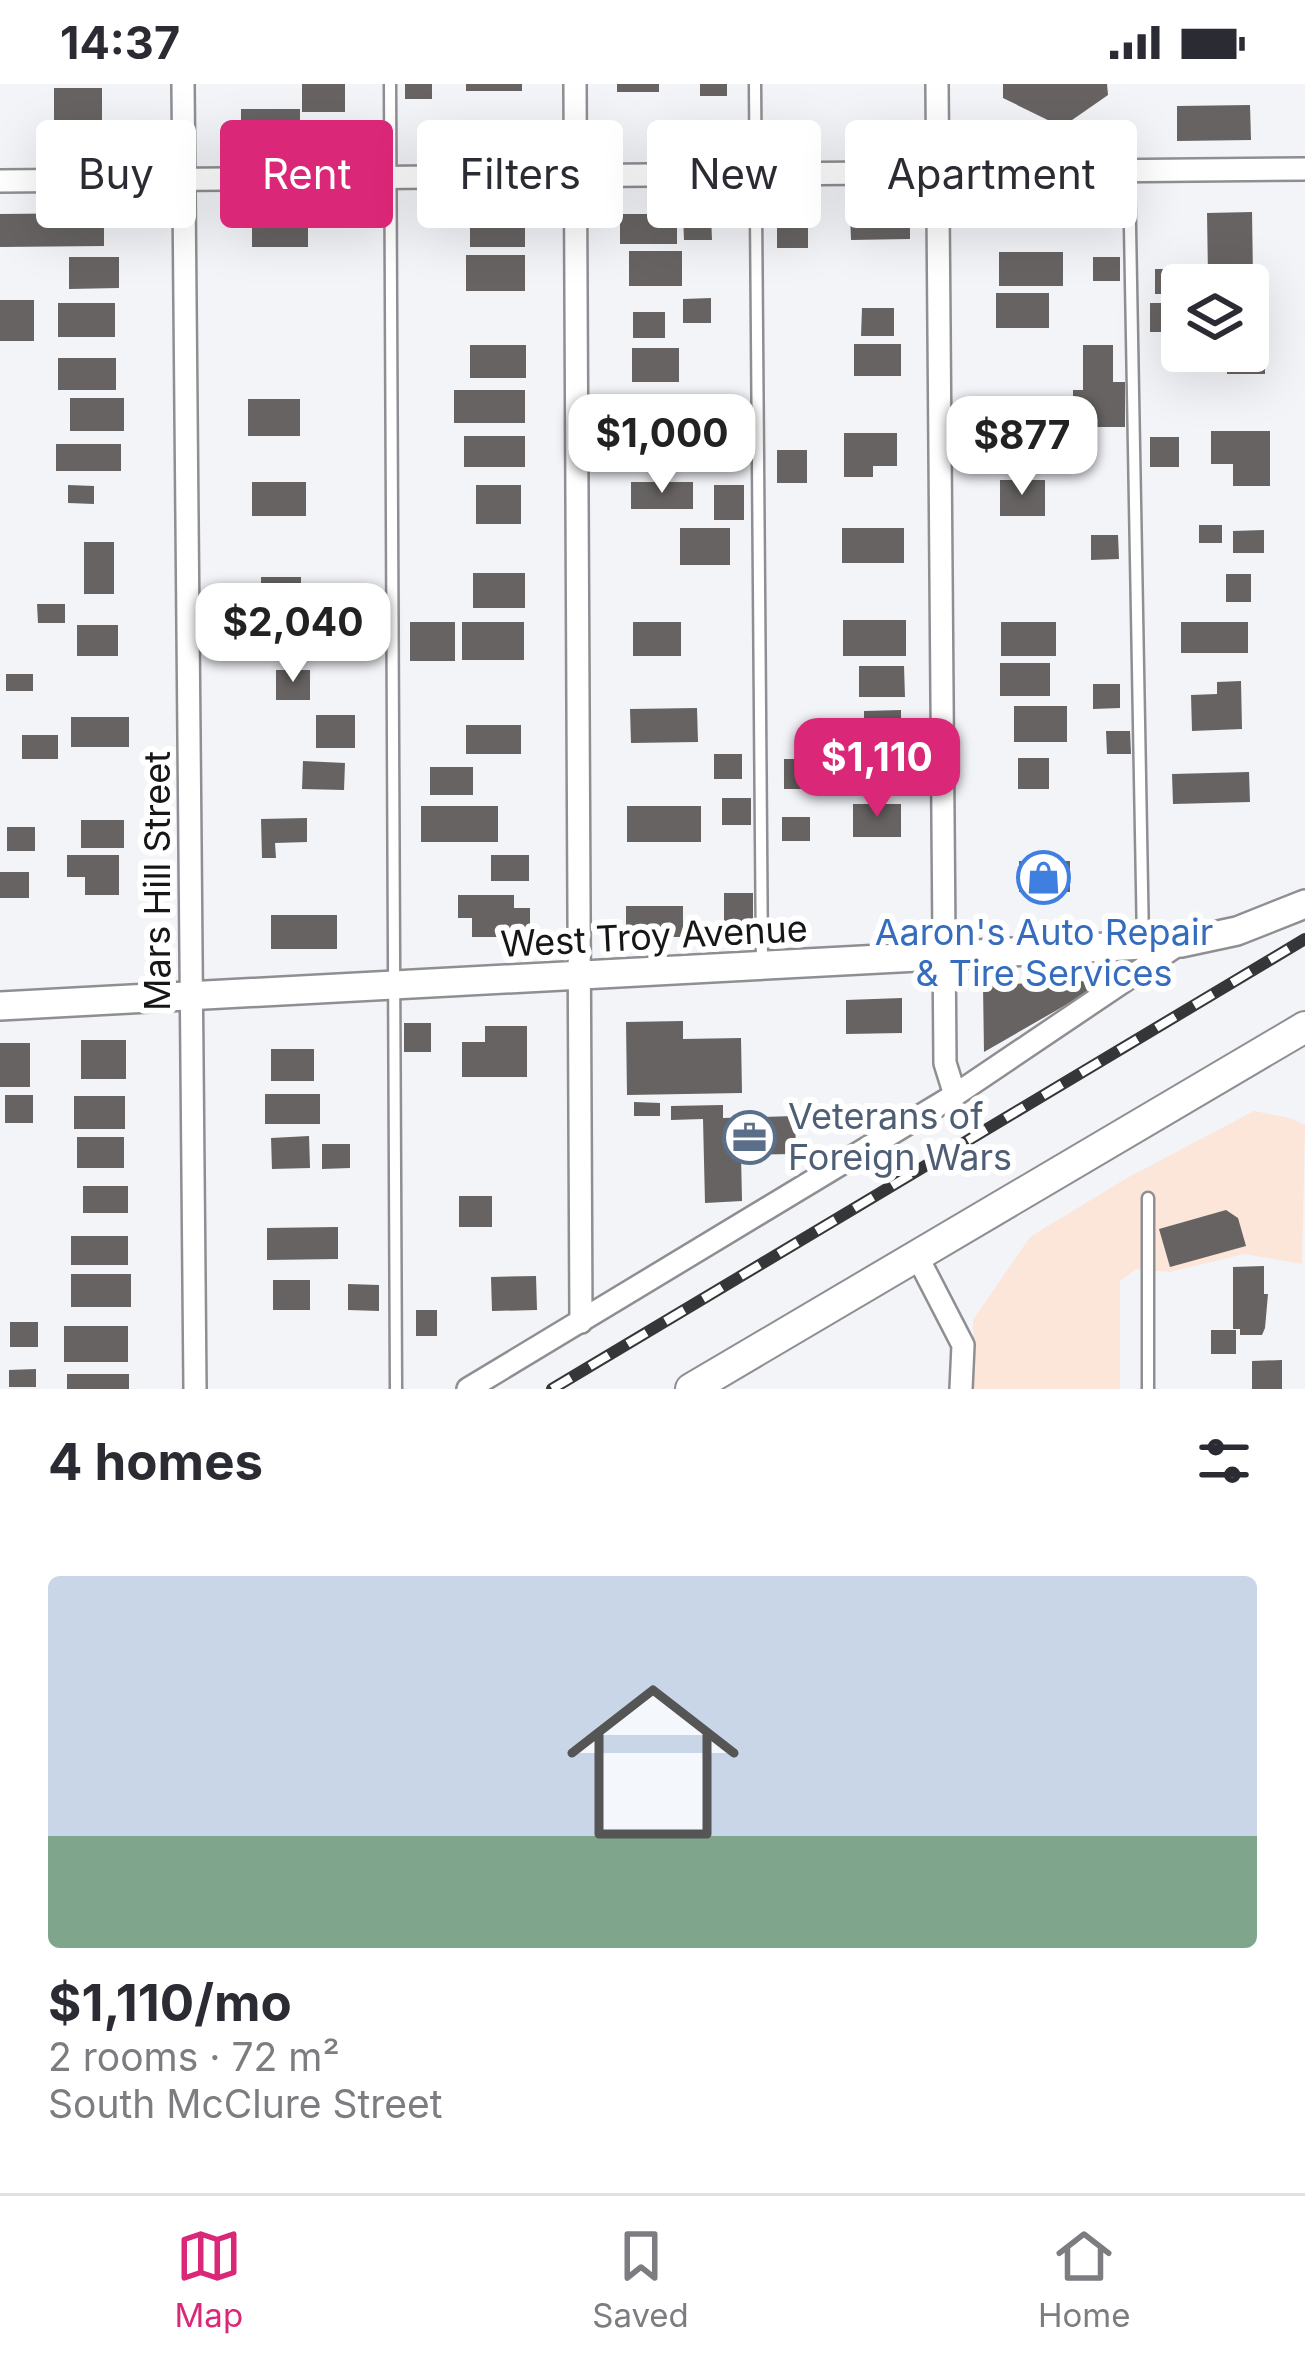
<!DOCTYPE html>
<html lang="en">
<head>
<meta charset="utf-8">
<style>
	:root { --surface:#fff; --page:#f2f2f3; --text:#2b2b33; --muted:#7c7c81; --line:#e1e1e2; --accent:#db2777 }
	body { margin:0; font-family:Inter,sans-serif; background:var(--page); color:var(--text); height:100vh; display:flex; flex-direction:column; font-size:45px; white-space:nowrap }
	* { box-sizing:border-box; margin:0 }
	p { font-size:39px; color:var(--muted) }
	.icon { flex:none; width:66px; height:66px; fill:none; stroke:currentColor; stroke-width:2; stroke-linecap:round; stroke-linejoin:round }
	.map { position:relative; height:1305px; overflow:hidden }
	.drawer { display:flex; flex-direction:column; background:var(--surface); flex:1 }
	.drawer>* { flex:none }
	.banner { position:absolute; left:36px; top:36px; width:1233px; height:108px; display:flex; gap:24px }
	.tools { position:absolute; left:1161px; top:180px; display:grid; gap:24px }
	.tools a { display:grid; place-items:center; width:108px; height:108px; border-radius:12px; background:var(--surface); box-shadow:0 12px 48px #0002; font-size:60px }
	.price { position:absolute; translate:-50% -102px; padding:0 27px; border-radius:24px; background:#fff; color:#222; font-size:39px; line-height:78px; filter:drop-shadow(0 3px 6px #0008) }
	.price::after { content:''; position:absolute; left:50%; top:72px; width:36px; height:27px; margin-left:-18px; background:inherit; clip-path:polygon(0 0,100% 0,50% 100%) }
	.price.current { background:var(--accent); color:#fff }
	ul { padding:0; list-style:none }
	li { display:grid; align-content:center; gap:24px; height:636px; padding:0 48px }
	li span { display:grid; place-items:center; height:372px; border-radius:12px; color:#555 }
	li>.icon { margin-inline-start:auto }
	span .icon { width:216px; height:216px; fill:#fffc; stroke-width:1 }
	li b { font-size:51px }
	h2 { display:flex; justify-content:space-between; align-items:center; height:144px; padding:0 48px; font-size:51px }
	.chip { padding:0 42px; border-radius:12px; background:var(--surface); box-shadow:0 12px 48px #0002; font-size:42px; line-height:108px }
	.chip.current { background:var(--accent); color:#fff }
	.status { display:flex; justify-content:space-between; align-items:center; height:84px; padding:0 60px; background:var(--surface); direction:ltr }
	.status svg { height:33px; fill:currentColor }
	.dock { display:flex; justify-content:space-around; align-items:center; height:168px; border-top:3px solid var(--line); background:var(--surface); font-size:33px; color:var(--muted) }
	.dock a { display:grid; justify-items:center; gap:6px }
	.dock .current { color:var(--accent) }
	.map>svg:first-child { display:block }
</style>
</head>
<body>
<div class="status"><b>14:37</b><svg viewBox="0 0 49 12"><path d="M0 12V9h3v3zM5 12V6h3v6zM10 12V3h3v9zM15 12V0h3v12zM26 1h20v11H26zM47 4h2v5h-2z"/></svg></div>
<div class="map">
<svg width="1305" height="1305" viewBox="0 0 1305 1305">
	<rect width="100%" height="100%" fill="#f3f4f8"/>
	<polygon fill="#fce5d9" points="1254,1027 1289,1034 1305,1041 1302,1180 1244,1170 1170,1188 1136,1185 1120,1197 1120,1305 974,1305 973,1236 1030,1153 1127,1094"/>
	<g fill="#666362">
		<rect x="302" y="0" width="43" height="28"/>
		<rect x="405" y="0" width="27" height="15"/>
		<rect x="466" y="0" width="56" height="7"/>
		<rect x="617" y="0" width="42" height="8"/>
		<rect x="700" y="0" width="27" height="12"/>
		<polygon points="1003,0 1107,0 1108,11 1062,43 1003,14"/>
		<rect x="54" y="4" width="48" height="44"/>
		<polygon points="1250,21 1251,56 1177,57 1177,22"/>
		<rect x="241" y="25" width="59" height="28"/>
		<rect x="777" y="120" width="31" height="44"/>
		<polygon points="910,128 910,155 851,156 850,129"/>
		<polygon points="1252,128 1253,193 1208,193 1207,129"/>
		<polygon points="104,129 104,162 0,163 0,130"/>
		<rect x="470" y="129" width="55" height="34"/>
		<rect x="620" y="130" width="57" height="30"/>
		<polygon points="683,132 711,132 712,156 684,156"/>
		<rect x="252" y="135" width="56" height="28"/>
		<rect x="629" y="167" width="53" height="35"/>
		<rect x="999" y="168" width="64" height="34"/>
		<rect x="466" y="171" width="59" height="36"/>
		<polygon points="69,173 119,173 119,204 69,205"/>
		<rect x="1093" y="173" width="27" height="24"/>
		<polygon points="1155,185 1186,185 1182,210 1155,210"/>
		<rect x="996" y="209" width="53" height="35"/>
		<rect x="1248" y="209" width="18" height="32"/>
		<polygon points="711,214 711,239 683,239 683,215"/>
		<rect x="0" y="216" width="34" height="41"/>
		<rect x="58" y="219" width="57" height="34"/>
		<rect x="1150" y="219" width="32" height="29"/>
		<polygon points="862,224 894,224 894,252 861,252"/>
		<rect x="633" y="228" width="32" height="26"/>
		<polygon points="1248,258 1265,258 1265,290 1227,290 1227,267 1248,267"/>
		<rect x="854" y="260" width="47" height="32"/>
		<rect x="470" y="261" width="56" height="33"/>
		<polygon points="1083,261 1113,261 1113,298 1125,298 1125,343 1073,343 1073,306 1083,306"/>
		<rect x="632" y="264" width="47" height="34"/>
		<rect x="58" y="274" width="58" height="32"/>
		<rect x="454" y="306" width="71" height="33"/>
		<rect x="70" y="314" width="54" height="33"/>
		<rect x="248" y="315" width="52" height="37"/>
		<polygon points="1211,347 1270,347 1270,402 1233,402 1233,380 1211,380"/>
		<polygon points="844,349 897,349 897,382 873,382 873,393 844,393"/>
		<rect x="464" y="352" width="61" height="31"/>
		<rect x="1150" y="353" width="29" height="30"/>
		<rect x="1003" y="355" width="53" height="33"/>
		<rect x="56" y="360" width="65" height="27"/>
		<rect x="777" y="366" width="30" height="33"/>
		<rect x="1000" y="396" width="45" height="36"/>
		<rect x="252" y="398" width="54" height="34"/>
		<rect x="631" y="398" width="62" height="27"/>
		<polygon points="68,401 94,402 94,420 68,419"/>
		<rect x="476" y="401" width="45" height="39"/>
		<rect x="714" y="401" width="30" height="35"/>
		<rect x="1199" y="441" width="23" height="18"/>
		<rect x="680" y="444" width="50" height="37"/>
		<rect x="842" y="444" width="62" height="35"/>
		<polygon points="1264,446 1264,469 1233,469 1233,447"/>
		<polygon points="1091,451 1118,451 1119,475 1091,476"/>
		<rect x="84" y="458" width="30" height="52"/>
		<rect x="473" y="489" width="52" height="35"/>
		<rect x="1226" y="490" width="25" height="28"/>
		<rect x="261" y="493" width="40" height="31"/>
		<polygon points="37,520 65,520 65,539 38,539"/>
		<rect x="843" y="536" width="63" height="36"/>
		<rect x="410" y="538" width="45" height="39"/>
		<rect x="462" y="538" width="62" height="38"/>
		<rect x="633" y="538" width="48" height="34"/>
		<rect x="1001" y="538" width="55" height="34"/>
		<rect x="1181" y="538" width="67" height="31"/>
		<rect x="77" y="541" width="41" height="31"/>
		<rect x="264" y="545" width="47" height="24"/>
		<rect x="1000" y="579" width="50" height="33"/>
		<polygon points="859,582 904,582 905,613 859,613"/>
		<rect x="276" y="586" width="34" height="30"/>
		<rect x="6" y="590" width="27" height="17"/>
		<polygon points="1241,597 1242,645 1192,647 1191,611 1217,610 1217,598"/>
		<polygon points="1093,600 1120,600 1120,624 1093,625"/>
		<rect x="1014" y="622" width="53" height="36"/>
		<polygon points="697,624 698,658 631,659 630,625"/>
		<polygon points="901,626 901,638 915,637 916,655 876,656 876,645 864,645 864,627"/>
		<rect x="316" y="631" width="39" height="33"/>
		<rect x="71" y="633" width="58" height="30"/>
		<rect x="466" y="641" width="55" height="29"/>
		<rect x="831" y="641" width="28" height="25"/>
		<polygon points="1106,647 1130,647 1131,670 1107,670"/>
		<rect x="22" y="651" width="36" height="24"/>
		<rect x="714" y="670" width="28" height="25"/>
		<rect x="845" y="673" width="57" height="35"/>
		<rect x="1018" y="674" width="31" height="31"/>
		<rect x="784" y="675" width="38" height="30"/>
		<polygon points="303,677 345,679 344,706 302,705"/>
		<rect x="430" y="683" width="43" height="28"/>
		<polygon points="1249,688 1250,718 1173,720 1172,690"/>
		<rect x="722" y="714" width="29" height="27"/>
		<rect x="853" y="720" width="48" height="33"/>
		<rect x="421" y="722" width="77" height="36"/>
		<rect x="627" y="722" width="74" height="36"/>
		<rect x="782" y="733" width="28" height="24"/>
		<polygon points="307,734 307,758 275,759 276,774 262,774 261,735"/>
		<rect x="81" y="736" width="43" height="28"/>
		<rect x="7" y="743" width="28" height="24"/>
		<polygon points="67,771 119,771 119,811 85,811 85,793 67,793"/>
		<rect x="491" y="771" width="38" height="26"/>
		<rect x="1019" y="777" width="51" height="31"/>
		<rect x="0" y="788" width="29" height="26"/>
		<rect x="724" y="809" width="29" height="31"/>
		<polygon points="458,811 514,811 514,824 530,824 530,853 472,853 472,834 458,834"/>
		<rect x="626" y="822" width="57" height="31"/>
		<rect x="271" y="831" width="66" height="34"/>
		<polygon points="1088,897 1090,907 984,968 983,901"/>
		<polygon points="902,914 902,949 846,950 846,916"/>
		<polygon points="683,937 683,955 741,954 742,1009 627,1011 626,938"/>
		<rect x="404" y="939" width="27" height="29"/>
		<polygon points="485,942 527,942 527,993 462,993 462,958 485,958"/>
		<rect x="81" y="956" width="45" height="39"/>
		<rect x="0" y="959" width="30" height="44"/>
		<rect x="271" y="965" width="43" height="32"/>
		<rect x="265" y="1010" width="55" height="30"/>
		<rect x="5" y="1011" width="28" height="28"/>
		<rect x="74" y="1012" width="51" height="33"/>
		<polygon points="634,1018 660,1019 660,1032 634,1032"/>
		<polygon points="723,1021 723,1034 795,1032 796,1070 741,1071 742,1117 705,1119 703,1035 671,1036 671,1022"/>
		<polygon points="309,1052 310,1084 272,1085 271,1054"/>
		<rect x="77" y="1053" width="47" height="31"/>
		<polygon points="322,1060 350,1060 350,1084 322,1085"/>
		<rect x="83" y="1102" width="45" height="27"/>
		<rect x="459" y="1112" width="33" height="31"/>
		<polygon points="1226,1126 1238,1134 1246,1162 1170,1183 1159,1145"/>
		<polygon points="338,1143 338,1175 267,1176 267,1144"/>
		<rect x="71" y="1152" width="57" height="29"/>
		<polygon points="1264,1182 1264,1210 1268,1210 1265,1244 1262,1251 1240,1251 1240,1245 1233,1245 1233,1183"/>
		<rect x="71" y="1190" width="60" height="33"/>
		<polygon points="536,1192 537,1226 492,1227 491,1193"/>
		<rect x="273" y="1196" width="37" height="30"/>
		<polygon points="348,1200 379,1201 379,1227 348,1226"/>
		<rect x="416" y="1226" width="21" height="26"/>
		<rect x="10" y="1238" width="28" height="25"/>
		<rect x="64" y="1242" width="64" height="36"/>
		<rect x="1211" y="1246" width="25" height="24"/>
		<polygon points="1282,1276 1282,1305 1252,1305 1252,1277"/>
		<polygon points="36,1285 36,1303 9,1303 9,1286"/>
		<rect x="67" y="1290" width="62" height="15"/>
	</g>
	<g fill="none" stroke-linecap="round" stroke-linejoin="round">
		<defs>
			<g id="lane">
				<polyline points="390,0 396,1305"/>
				<polyline points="755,0 762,879"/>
				<polyline points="1129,88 1143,859"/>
				<polyline points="1148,1114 1148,1305"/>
			</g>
			<g id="street">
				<polyline points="183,0 195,1305"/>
				<polyline points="575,0 581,1238"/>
				<polyline points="937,0 945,979 955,1011"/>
				<polyline points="0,97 1305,85"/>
				<polyline points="917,1172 963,1261 961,1305"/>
				<polyline points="468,1305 955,1011 1179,860"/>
			</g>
			<polyline id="secondary" points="0,922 1181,859 1237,847 1305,820"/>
			<polyline id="primary" points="691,1305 1305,943"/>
		</defs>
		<use href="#lane" stroke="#8f8f93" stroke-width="15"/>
		<use href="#street" stroke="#8f8f93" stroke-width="26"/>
		<use href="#secondary" stroke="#8f8f93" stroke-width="32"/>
		<use href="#primary" stroke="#8f8f93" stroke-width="34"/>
		<use href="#lane" stroke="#fff" stroke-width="10"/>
		<use href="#street" stroke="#fff" stroke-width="21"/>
		<use href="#secondary" stroke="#fff" stroke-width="27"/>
		<use href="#primary" stroke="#fff" stroke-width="30"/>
		<defs>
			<polyline id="rail" points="552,1305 1305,855"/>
		</defs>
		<use href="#rail" stroke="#353637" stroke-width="12"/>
		<use href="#rail" stroke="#fff" stroke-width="8" stroke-dasharray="22" stroke-linecap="butt"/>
	</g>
	<defs>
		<symbol id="shop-ring" viewBox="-11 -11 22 22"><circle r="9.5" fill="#fff" stroke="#3f7fe0" stroke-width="1.5"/><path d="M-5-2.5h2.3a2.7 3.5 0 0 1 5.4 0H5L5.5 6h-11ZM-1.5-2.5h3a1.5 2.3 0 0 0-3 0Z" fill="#3f7fe0"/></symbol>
		<symbol id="office-ring" viewBox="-11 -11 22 22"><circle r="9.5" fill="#fff" stroke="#5c6f8a" stroke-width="1.5"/><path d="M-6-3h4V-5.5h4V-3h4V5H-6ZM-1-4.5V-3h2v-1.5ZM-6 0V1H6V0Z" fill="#5c6f8a"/></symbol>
	</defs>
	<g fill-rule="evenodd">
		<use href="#shop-ring" x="1014" y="764" width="59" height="59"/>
		<use href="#office-ring" x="720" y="1024" width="59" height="59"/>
	</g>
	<g text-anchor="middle" stroke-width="12" stroke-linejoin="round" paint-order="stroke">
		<g font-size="36" fill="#151617" stroke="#fff">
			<text transform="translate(157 797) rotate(-90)" y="13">Mars Hill Street</text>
			<text transform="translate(654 852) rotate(-3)" y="13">West Troy Avenue</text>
		</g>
		<g font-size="36" fill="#366cbe" stroke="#fff">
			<text x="1044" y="861">Aaron's Auto Repair<tspan x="1044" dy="41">&amp; Tire Services</tspan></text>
		</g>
		<g font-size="36" fill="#4e5e75" stroke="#fff" text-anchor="start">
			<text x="788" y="1045">Veterans of<tspan x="788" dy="41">Foreign Wars</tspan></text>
		</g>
	</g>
</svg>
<div class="tools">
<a><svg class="icon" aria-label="layers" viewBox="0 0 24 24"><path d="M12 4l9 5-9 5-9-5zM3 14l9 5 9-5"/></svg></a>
</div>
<b class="price" style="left:662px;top:412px">$1,000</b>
<b class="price" style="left:1022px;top:414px">$877</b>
<b class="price" style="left:293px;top:601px">$2,040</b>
<b class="price current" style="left:877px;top:736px">$1,110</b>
<div class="banner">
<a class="chip">Buy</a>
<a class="chip current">Rent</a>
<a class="chip">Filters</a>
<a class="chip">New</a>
<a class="chip">Apartment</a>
</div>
</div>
<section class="drawer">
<h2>4 homes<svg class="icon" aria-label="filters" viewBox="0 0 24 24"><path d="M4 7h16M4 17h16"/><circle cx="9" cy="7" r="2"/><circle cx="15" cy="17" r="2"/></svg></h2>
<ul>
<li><span style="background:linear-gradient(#c9d6e8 70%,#7fa58c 0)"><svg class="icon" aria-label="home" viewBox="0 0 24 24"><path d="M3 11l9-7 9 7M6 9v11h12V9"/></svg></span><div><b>$1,110/mo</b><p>2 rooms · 72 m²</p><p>South McClure Street</p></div></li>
</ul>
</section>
<nav class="dock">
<a class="current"><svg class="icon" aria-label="map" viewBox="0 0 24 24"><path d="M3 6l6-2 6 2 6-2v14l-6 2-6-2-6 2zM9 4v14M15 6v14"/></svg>Map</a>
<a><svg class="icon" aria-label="saved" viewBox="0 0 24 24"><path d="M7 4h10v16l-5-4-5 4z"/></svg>Saved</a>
<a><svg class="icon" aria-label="home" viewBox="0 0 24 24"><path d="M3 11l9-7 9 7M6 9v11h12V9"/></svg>Home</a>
</nav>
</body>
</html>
